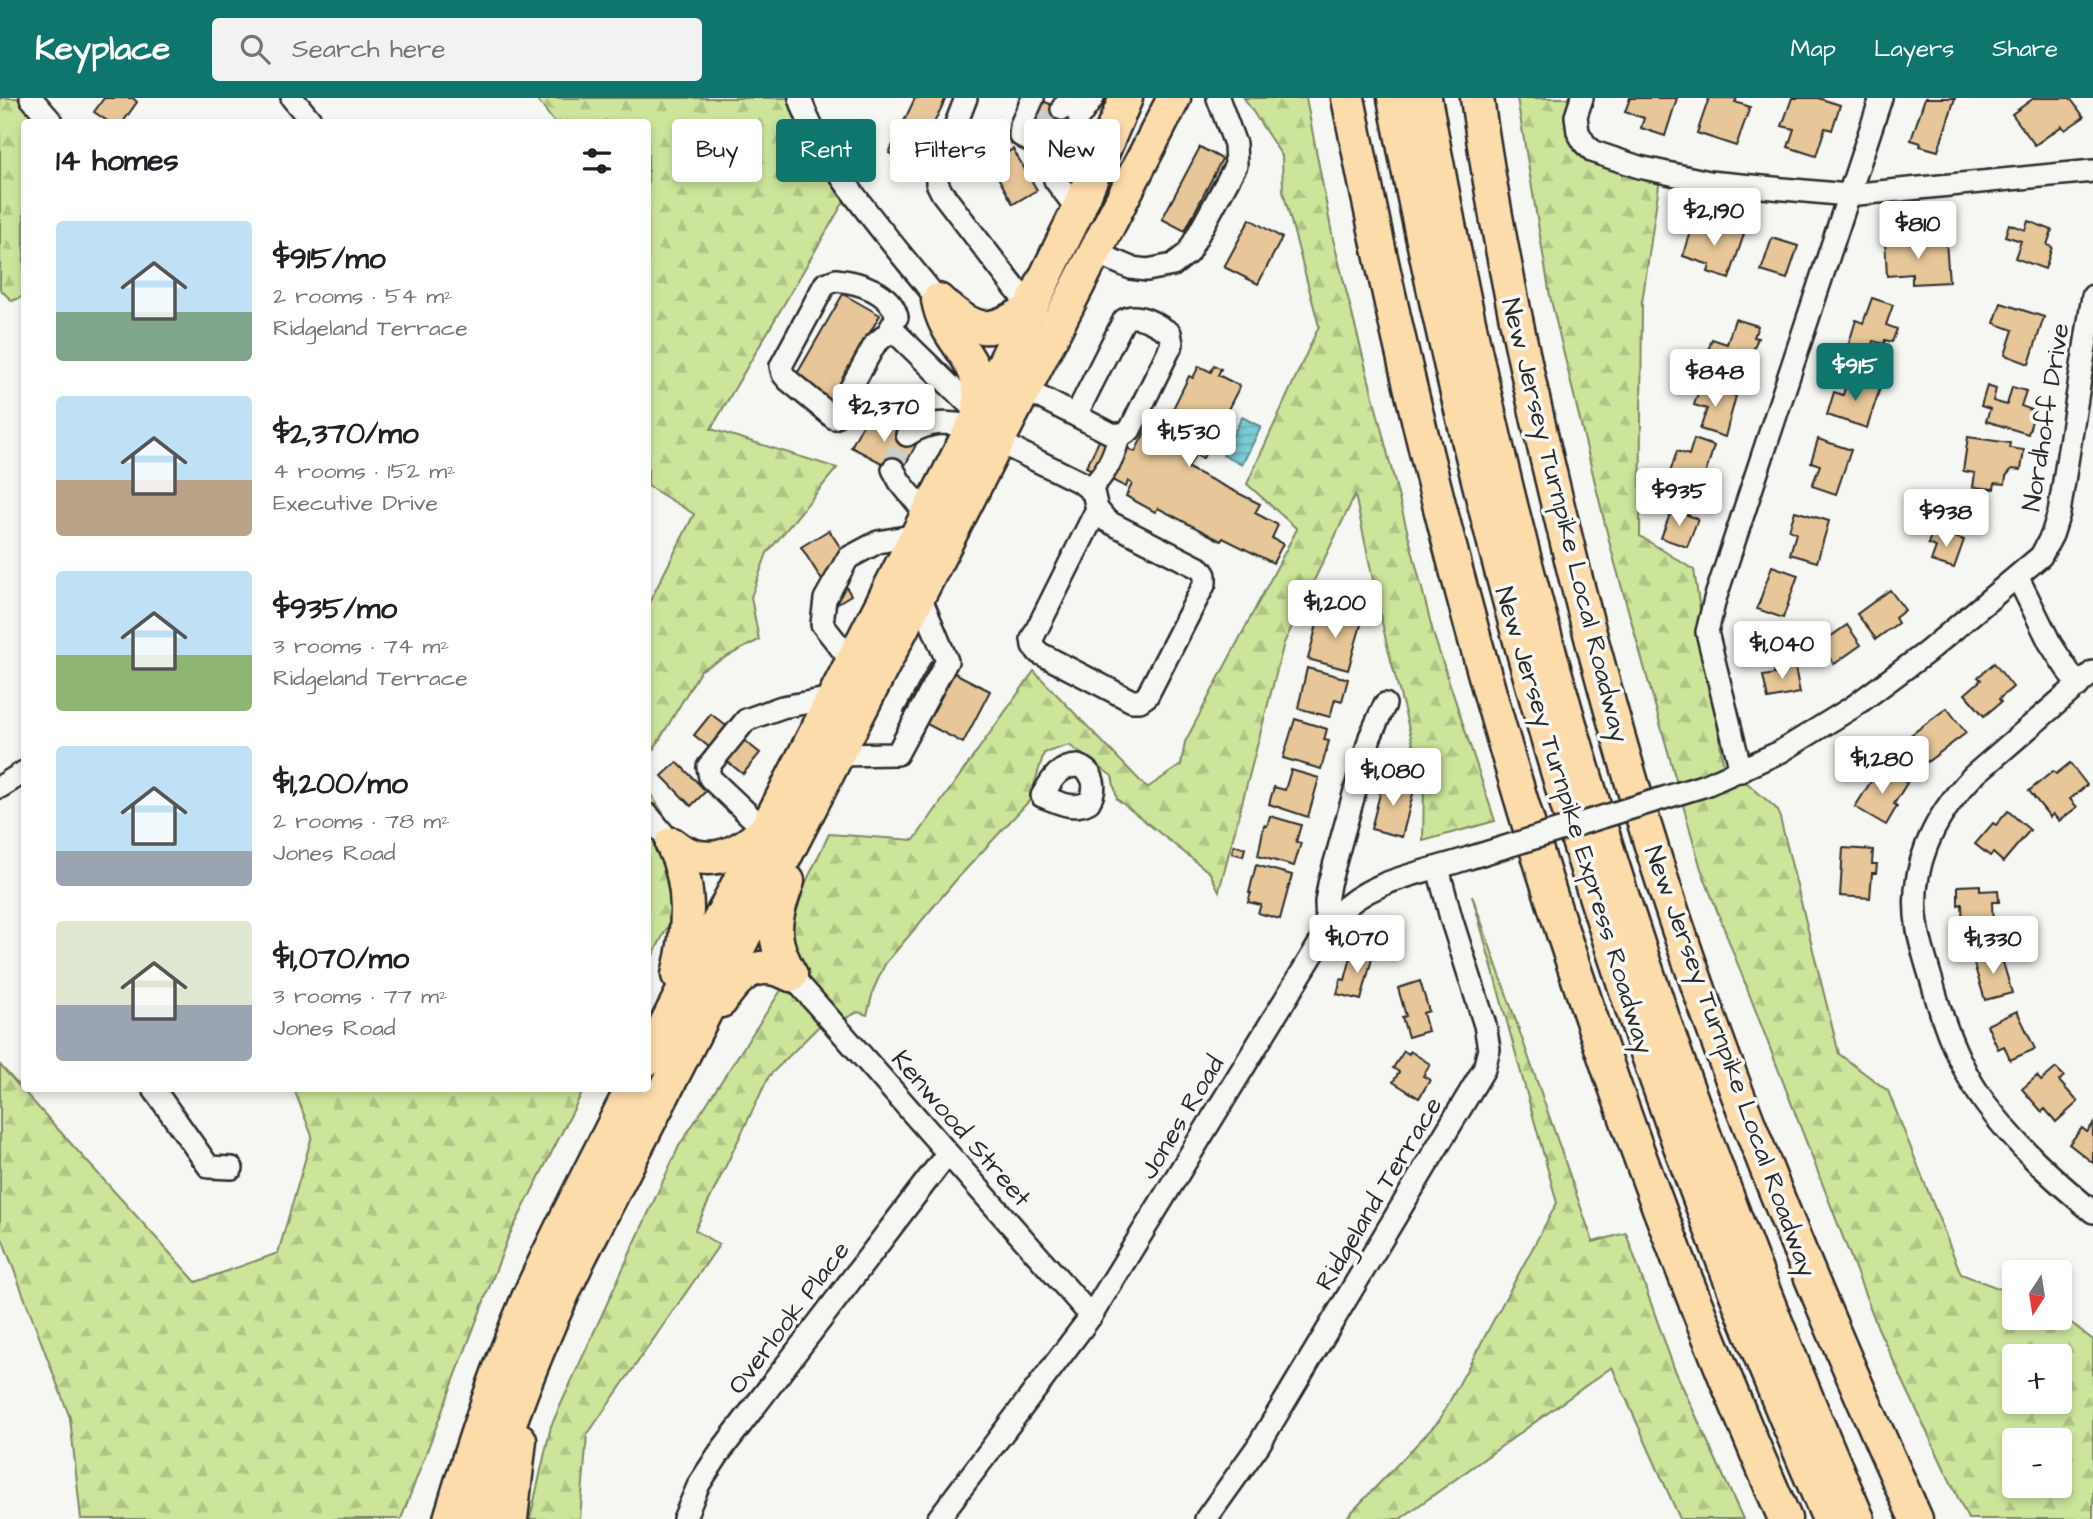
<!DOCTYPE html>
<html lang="en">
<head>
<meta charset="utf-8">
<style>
	:root { --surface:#fff; --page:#f2f2f2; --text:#202124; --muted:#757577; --accent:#0f766e }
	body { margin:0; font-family:"Architects Daughter",sans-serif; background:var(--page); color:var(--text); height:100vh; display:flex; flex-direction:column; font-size:26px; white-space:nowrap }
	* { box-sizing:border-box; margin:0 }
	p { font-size:23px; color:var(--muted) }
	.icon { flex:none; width:38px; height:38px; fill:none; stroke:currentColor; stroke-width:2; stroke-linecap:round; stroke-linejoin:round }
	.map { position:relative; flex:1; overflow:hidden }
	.details { position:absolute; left:21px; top:21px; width:630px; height:973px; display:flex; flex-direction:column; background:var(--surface); border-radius:7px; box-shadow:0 4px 10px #0003 }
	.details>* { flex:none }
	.top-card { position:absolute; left:672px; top:21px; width:665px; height:63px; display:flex; gap:14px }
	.needle { width:46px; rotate:192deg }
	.fabs { position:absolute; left:2002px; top:1162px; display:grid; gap:14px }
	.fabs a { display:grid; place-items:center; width:70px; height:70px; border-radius:7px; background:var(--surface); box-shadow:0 4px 10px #0003; font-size:35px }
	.price { position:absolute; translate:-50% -60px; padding:0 16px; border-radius:7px; background:#fff; color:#222; font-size:23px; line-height:46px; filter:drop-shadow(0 2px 4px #0008) }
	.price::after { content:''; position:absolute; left:50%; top:42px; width:21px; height:16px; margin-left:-10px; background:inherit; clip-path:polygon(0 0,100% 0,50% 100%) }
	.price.selected { background:var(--accent); color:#fff }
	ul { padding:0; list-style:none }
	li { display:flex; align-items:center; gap:21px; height:175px; padding:0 35px }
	li span { display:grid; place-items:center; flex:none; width:196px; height:140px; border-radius:7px; color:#555 }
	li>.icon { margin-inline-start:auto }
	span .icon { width:84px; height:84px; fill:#fffc; stroke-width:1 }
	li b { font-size:30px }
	h2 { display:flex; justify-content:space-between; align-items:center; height:84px; padding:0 35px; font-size:30px }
	.chip { padding:0 24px; border-radius:7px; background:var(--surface); box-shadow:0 4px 10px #0003; font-size:24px; line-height:63px }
	.chip.selected { background:var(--accent); color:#fff }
	header { display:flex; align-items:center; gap:42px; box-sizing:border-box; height:98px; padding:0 35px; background:var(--accent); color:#fff }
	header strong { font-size:33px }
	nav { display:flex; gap:38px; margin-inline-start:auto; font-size:24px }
	.search { width:490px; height:63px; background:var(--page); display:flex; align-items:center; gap:18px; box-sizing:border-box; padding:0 24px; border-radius:7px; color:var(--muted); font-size:26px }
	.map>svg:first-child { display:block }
</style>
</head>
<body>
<header>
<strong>Keyplace</strong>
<div class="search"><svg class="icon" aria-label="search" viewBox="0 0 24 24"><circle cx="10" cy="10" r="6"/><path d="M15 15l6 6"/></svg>Search here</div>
<nav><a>Map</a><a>Layers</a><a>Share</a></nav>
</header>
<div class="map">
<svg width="2093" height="1421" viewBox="0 0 2093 1421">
	<defs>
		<pattern id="forest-firs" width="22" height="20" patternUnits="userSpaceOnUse" patternTransform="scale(1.75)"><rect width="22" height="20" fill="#cce59b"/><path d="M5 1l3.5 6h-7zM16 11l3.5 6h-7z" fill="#afc586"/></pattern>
		<pattern id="water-rules" width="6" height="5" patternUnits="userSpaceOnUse" patternTransform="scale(1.75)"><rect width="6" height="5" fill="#7acbd3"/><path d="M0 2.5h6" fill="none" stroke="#6aaeb5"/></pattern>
	</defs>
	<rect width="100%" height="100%" fill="#f6f6f2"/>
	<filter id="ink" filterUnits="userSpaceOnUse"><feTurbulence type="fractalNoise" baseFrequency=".0143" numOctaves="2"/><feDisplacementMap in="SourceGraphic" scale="14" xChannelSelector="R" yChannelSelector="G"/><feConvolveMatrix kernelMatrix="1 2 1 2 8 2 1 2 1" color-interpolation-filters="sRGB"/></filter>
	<g filter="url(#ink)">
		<g fill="url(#forest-firs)" stroke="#7c8863" stroke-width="2" fill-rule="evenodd">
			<polygon points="0,0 17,0 39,24 24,24 24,198 12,203 0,191"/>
			<polygon points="536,0 800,0 858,100 843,105 711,331 837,370 767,455 751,499 759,542 701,572 648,661 648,507 694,416 648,388 648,24 554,24"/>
			<polygon points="1244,0 1306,0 1333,141 1434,538 1495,723 1423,743 1424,688 1386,543 1355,397 1284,545 1219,793 1210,775 1117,701 1112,678 1069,647 1044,655 1029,703 956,782 885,866 874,890 867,917 858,914 834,926 828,919 769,978 695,1132 719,1147 587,1337 580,1421 530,1421 551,1328 679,1048 791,877 790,829 795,807 829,736 914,742 1034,573 1147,690 1181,667 1185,644 1297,431 1247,386 1319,228 1283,93 1282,58"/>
			<path d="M 1517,0 L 1582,0 L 1585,46 L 1661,73 L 1642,205 L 1640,438 L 1694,472 L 1723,664 L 1778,712 L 1839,956 L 1888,993 L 1961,1176 L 2014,1196 L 2014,1220 L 2060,1220 L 2060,1216 L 2093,1242 L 2093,1421 L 1968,1421 L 1878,1230 L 1701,771 L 1611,451 L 1550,198 ZM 2014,1258 L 2060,1258 L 2060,1304 L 2014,1304 ZM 2014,1342 L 2060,1342 L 2060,1388 L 2014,1388 Z"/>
			<polygon points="648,692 698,769 648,867"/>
			<polygon points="1472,797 1593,1144 1626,1135 1674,1270 1743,1421 1680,1421 1612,1269 1400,1421 1345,1421 1439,1323 1557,1105"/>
			<polygon points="0,967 196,1184 278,1155 312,1038 294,991 584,991 508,1140 401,1421 81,1421 70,1320 0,1135"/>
		</g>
		<polygon fill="url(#water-rules)" stroke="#5a8b90" stroke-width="2" points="1242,319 1261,329 1242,367 1223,357"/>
		<g fill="#e7c799" stroke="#2b2b2b" stroke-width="2">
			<polygon points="104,0 133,0 137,4 123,24 109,24 94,14"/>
			<polygon points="915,0 946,0 922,50 927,52 919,69 889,55"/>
			<polygon points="1630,0 1677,0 1665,38 1641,30 1644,20 1625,14"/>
			<polygon points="1709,0 1737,0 1735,4 1750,9 1736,48 1697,35"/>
			<polygon points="1792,0 1818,0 1840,7 1832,32 1825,30 1816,58 1788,49 1794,31 1782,28"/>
			<polygon points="1925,0 1955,0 1938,53 1920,48 1921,45 1911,42"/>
			<polygon points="2034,0 2070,0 2084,19 2065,32 2062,28 2035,47 2012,16"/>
			<polygon points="1039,1 1082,21 1070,47 1027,27"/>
			<polygon points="1200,49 1222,61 1185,133 1162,121"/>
			<polygon points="1013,51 1037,92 1013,106 990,65"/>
			<polygon points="1250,121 1282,140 1258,186 1224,169"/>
			<polygon points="2028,123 2052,132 2047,147 2052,149 2045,171 2015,160 2021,143 2005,138 2009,126 2025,132"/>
			<polygon points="1694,125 1717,133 1718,127 1744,136 1729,181 1708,174 1710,167 1683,158"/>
			<polygon points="1772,140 1798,148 1787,181 1761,173"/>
			<polygon points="1909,141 1910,145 1946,143 1949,184 1912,186 1912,176 1887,178 1885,142"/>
			<polygon points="843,196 880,217 831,302 794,281"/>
			<polygon points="1872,200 1893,207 1886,227 1897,231 1892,244 1885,242 1884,246 1873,243 1869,255 1848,248 1856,222 1863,225"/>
			<polygon points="2001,205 2044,219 2029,266 2005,257 2013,232 1994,225"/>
			<polygon points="1735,221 1758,228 1754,239 1758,240 1746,269 1707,256 1712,241 1727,246"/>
			<polygon points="1214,267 1221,271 1218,277 1240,288 1203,360 1195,357 1188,370 1260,406 1255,415 1278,427 1272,440 1283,446 1273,465 1223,440 1221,443 1158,410 1155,414 1126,398 1132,386 1128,383 1126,389 1086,369 1102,337 1135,354 1153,318 1166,325 1189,278 1193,280 1199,268 1211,274"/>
			<polygon points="1848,280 1880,290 1867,330 1827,317 1834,294 1843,297"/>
			<polygon points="1701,286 1736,298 1725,339 1700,331 1707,311 1694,307"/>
			<polygon points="1987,288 1996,291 1993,303 2007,307 2012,289 2026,293 2021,308 2035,313 2028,336 1986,323 1990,311 1981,308"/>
			<polygon points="868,317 918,343 901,375 851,349"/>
			<polygon points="1968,339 2010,345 2009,350 2024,352 2021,372 2012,371 2006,378 2005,386 1995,385 1994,391 1973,389 1975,375 1963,373"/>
			<polygon points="1694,341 1714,348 1704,381 1709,383 1703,402 1665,390 1677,353 1689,357"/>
			<polygon points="1818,341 1851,352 1836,396 1812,388 1820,367 1811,364"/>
			<polygon points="1672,411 1698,421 1687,449 1661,440"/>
			<polygon points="1795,413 1829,423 1817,464 1790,456 1796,435 1789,432"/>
			<polygon points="829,432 853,469 839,477 851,497 828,511 816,493 825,487 801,449"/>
			<polygon points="1933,432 1964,442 1954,470 1931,463 1936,449 1928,446"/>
			<polygon points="1772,468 1798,477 1783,520 1757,511"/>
			<polygon points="1890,492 1905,512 1895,520 1898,525 1876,541 1857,516"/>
			<polygon points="1321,511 1362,523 1348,572 1308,561"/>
			<polygon points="1847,527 1861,547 1834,566 1820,546"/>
			<polygon points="931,563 990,593 963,645 904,614"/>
			<polygon points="1794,564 1800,595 1768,601 1763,578 1775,576 1773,567"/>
			<polygon points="1994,565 2013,589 1999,601 2001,604 1984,618 1965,596 1981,582 1978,579"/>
			<polygon points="1307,570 1348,581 1342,603 1335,601 1330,619 1298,610"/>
			<polygon points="1947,610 1966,635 1927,664 1908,639"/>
			<polygon points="711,616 760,655 743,676 694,637"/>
			<polygon points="1295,621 1327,631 1324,642 1329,643 1321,671 1283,660"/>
			<polygon points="677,664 706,693 691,708 662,678"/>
			<polygon points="2070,665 2087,687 2070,701 2077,709 2059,723 2053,716 2050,719 2029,693 2053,673 2056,676"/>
			<polygon points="1880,669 1907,685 1894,706 1897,708 1886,727 1855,709"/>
			<polygon points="1291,672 1319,680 1308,719 1269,706 1274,689 1285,692"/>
			<polygon points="1384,680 1415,688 1402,739 1371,731"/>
			<polygon points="2008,713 2030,732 2003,764 1993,755 1990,758 1975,746 1993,725 1996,727"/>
			<polygon points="1270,718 1301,727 1296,744 1301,745 1294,768 1258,758 1264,727 1267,728"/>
			<polygon points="1234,747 1245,750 1243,758 1232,755"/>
			<polygon points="1843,750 1873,752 1872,766 1877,766 1876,775 1872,775 1870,800 1840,798"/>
			<polygon points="1256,767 1292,777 1280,821 1258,815 1261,807 1248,804 1251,795 1249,795"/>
			<polygon points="1980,787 1980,793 1998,792 1999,804 1992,804 1993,832 1963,832 1962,806 1958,807 1958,788"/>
			<polygon points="1358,849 1374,853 1361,902 1337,896 1341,881 1345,882 1351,859 1355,860"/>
			<polygon points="2000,854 2012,895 1985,902 1973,863"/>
			<polygon points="1420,883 1429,913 1423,915 1428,933 1408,939 1402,919 1406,918 1398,890"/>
			<polygon points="2017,913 2035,951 2010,962 2004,948 1998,951 1987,927"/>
			<polygon points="1404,953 1409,956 1410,953 1430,966 1423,978 1430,982 1419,1000 1393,984 1399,974 1393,970"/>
			<polygon points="2056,970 2064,978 2059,983 2078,1004 2056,1024 2045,1011 2042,1014 2022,991 2037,978 2041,983"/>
			<polygon points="2093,1026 2093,1065 2069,1046 2082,1030 2087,1034"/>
		</g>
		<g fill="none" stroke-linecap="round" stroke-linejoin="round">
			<g stroke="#cdcdca" stroke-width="21" stroke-dasharray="21 10" stroke-linecap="butt">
				<polyline points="1033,30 1045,3"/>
				<polyline points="1049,37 1062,11"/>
				<polyline points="1066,46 1079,19"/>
				<polyline points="893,371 893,366 907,337"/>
			</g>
			<defs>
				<g id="minor">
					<polyline points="31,0 52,24"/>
					<polyline points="292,0 312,24"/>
					<path d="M 800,0 C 821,67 894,146 938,202"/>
					<polyline points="966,0 937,75 937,85 942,95 1031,211"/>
					<polyline points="1033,0 1021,27 1020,37 1050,55 1055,82 1078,112"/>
					<polyline points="1582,0 1576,18 1578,34 1585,46 1594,54 1639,69 1709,84 1848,97 2093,73"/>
					<polyline points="1062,11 1069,0"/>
					<polyline points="1079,19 1093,0"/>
					<polyline points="1096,155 1131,170 1147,172 1173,167 1188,155 1236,67 1235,46 1218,0"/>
					<path d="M 836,182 C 859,184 891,194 897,219 L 887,236 L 875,246 L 834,320 L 788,282 L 783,276 L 781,268 L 825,186 Z"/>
					<polyline points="891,230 979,316"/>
					<path d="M 1024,291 L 1112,336 L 1122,337 L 1130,332 L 1172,246 L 1170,235 C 1158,227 1137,213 1124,222 L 1076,317"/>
					<path d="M 907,337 C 931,322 946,324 973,328"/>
					<polyline points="997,343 1080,384 1093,394 1097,411 1107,423 1201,471 1205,477 1205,485 1147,598 1140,603 1132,603 1039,555 1033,548 1032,541 1097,411"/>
					<polyline points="893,371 900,384 927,417"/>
					<path d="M 1089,391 C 1105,378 1116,356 1119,336"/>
					<polyline points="2018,480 2050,545 2078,588"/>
					<polyline points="852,564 822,526 825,501 848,460 878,444 917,437"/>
					<path d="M 2093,574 L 1973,678 C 1933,719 1907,773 1918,832 C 1921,849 1927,867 1932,884 C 1943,926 1959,969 1985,1005 C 2016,1047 2053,1081 2093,1114"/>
					<polyline points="836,657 897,656 947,563 919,496"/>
					<path d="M 1078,668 C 1094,674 1098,689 1089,704 C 1073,713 1058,704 1042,698 C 1051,683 1058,668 1078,668 Z"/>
					<polyline points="1741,673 1707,534 1715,501 1881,0"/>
					<polyline points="1706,687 1780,654 1853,609 1927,554 2041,458 2052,437 2059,415 2093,198"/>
					<polyline points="0,689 24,674"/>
					<polyline points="648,717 672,746"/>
					<polyline points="765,732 710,680 708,669 746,622 782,609 833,600"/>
					<polyline points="1327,830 1326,804 1329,786 1370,639 1385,606"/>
					<polyline points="791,877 1091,1218"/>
					<polyline points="153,990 209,1069 232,1070"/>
					<polyline points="684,1421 699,1386 720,1354 947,1056"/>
					<path d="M 938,1421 L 1091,1218 L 1337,817 C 1370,781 1425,775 1469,760"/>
					<polyline points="1206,1421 1258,1348 1484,971 1489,951 1485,927 1451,820 1438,770"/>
				</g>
				<g id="highway">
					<path d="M 1348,0 C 1443,487 1586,966 1785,1421"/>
					<path d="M 1394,0 C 1488,488 1629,965 1829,1421"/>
					<path d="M 1425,0 C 1446,115 1469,230 1496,345 C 1583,714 1707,1073 1858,1421"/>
					<path d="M 1477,0 C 1496,136 1525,271 1557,404 C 1599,580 1648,752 1710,922 C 1771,1091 1842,1257 1916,1421"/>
					<path d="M 938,202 C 947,251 985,255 979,315"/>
					<path d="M 939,203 C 978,235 985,238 1031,211"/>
					<path d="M 672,746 C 693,788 689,833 678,877"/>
					<path d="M 672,746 C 705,772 736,758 764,733"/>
					<path d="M 788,783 C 774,823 769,839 791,877"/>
					<path d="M 721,903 C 740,875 757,860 791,877"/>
					<polyline points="648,961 979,316 1078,112 1126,0"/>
					<path d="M 450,1421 C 472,1346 497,1272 528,1200 C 560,1129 597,1060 632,990"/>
					<path d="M 480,1421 C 504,1330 540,1242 581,1157 L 1174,0"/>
					<polyline points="511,1421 520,1342"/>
				</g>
			</defs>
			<use href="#minor" stroke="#2b2b2b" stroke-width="26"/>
			<use href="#highway" stroke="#2b2b2b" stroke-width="37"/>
			<use href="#minor" stroke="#f6f6f2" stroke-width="21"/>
			<use href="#highway" stroke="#fddcac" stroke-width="32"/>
			<defs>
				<polyline id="minor-bridge" points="1469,760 1706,687"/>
			</defs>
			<use href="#minor-bridge" stroke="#2b2b2b" stroke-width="26" stroke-linecap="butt"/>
			<use href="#minor-bridge" stroke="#f6f6f2" stroke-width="21"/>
		</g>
	</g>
	<g text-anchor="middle" stroke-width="7" stroke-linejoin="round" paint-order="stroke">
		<g font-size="26" fill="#2b2b2b" stroke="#f6f6f2">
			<text transform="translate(2045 319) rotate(-81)" y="9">Nordhoff Drive</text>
			<text transform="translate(1566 422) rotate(76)" y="9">New Jersey Turnpike Local Roadway</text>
			<text transform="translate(1575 722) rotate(73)" y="9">New Jersey Turnpike Express Roadway</text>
			<text transform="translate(1731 963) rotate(70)" y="9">New Jersey Turnpike Local Roadway</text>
			<text transform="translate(1181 1019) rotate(-59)" y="9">Jones Road</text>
			<text transform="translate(962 1030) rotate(49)" y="9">Kenwood Street</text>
			<text transform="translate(1378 1095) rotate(-59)" y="9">Ridgeland Terrace</text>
			<text transform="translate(788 1219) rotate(-53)" y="9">Overlook Place</text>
		</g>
	</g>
</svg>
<div class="fabs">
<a><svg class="needle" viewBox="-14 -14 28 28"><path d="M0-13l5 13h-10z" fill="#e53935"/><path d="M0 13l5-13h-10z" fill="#757577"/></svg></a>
<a>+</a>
<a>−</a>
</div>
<b class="price" style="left:1714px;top:150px">$2,190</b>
<b class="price" style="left:1918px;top:163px">$810</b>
<b class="price selected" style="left:1855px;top:305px">$915</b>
<b class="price" style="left:1715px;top:311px">$848</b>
<b class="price" style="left:884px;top:346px">$2,370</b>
<b class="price" style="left:1189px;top:371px">$1,530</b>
<b class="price" style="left:1679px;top:430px">$935</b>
<b class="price" style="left:1946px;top:451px">$938</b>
<b class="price" style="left:1335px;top:542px">$1,200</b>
<b class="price" style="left:1782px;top:583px">$1,040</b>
<b class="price" style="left:1882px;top:698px">$1,280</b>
<b class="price" style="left:1393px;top:710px">$1,080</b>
<b class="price" style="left:1357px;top:877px">$1,070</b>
<b class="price" style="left:1993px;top:878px">$1,330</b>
<div class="top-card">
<a class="chip">Buy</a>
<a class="chip selected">Rent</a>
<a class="chip">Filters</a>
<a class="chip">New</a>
</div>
<section class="details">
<h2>14 homes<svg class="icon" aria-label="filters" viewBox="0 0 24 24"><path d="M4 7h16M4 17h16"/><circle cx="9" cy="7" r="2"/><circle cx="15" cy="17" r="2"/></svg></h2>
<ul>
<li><span style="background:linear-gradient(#bfe0f5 65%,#7fa58c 0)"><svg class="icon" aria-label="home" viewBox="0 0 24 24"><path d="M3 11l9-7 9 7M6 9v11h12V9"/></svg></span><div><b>$915/mo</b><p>2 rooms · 54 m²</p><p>Ridgeland Terrace</p></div></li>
<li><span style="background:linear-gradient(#bfe0f5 60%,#b9a48a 0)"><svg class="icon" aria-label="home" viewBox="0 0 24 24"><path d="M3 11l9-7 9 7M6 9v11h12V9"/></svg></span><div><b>$2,370/mo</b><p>4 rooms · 152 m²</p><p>Executive Drive</p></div></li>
<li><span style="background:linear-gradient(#bfe0f5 60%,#8fb573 0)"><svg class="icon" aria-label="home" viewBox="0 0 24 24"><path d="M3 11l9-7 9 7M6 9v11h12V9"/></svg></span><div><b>$935/mo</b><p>3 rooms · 74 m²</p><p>Ridgeland Terrace</p></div></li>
<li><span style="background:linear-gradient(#bfe0f5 75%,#9aa5b1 0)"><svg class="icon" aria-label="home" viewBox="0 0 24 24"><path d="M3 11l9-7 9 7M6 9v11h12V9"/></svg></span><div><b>$1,200/mo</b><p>2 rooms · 78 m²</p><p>Jones Road</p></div></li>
<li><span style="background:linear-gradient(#dfe7d0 60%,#9aa5b1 0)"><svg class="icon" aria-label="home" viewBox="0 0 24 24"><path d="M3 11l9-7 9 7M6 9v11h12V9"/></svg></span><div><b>$1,070/mo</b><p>3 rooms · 77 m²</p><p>Jones Road</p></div></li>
</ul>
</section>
</div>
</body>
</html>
